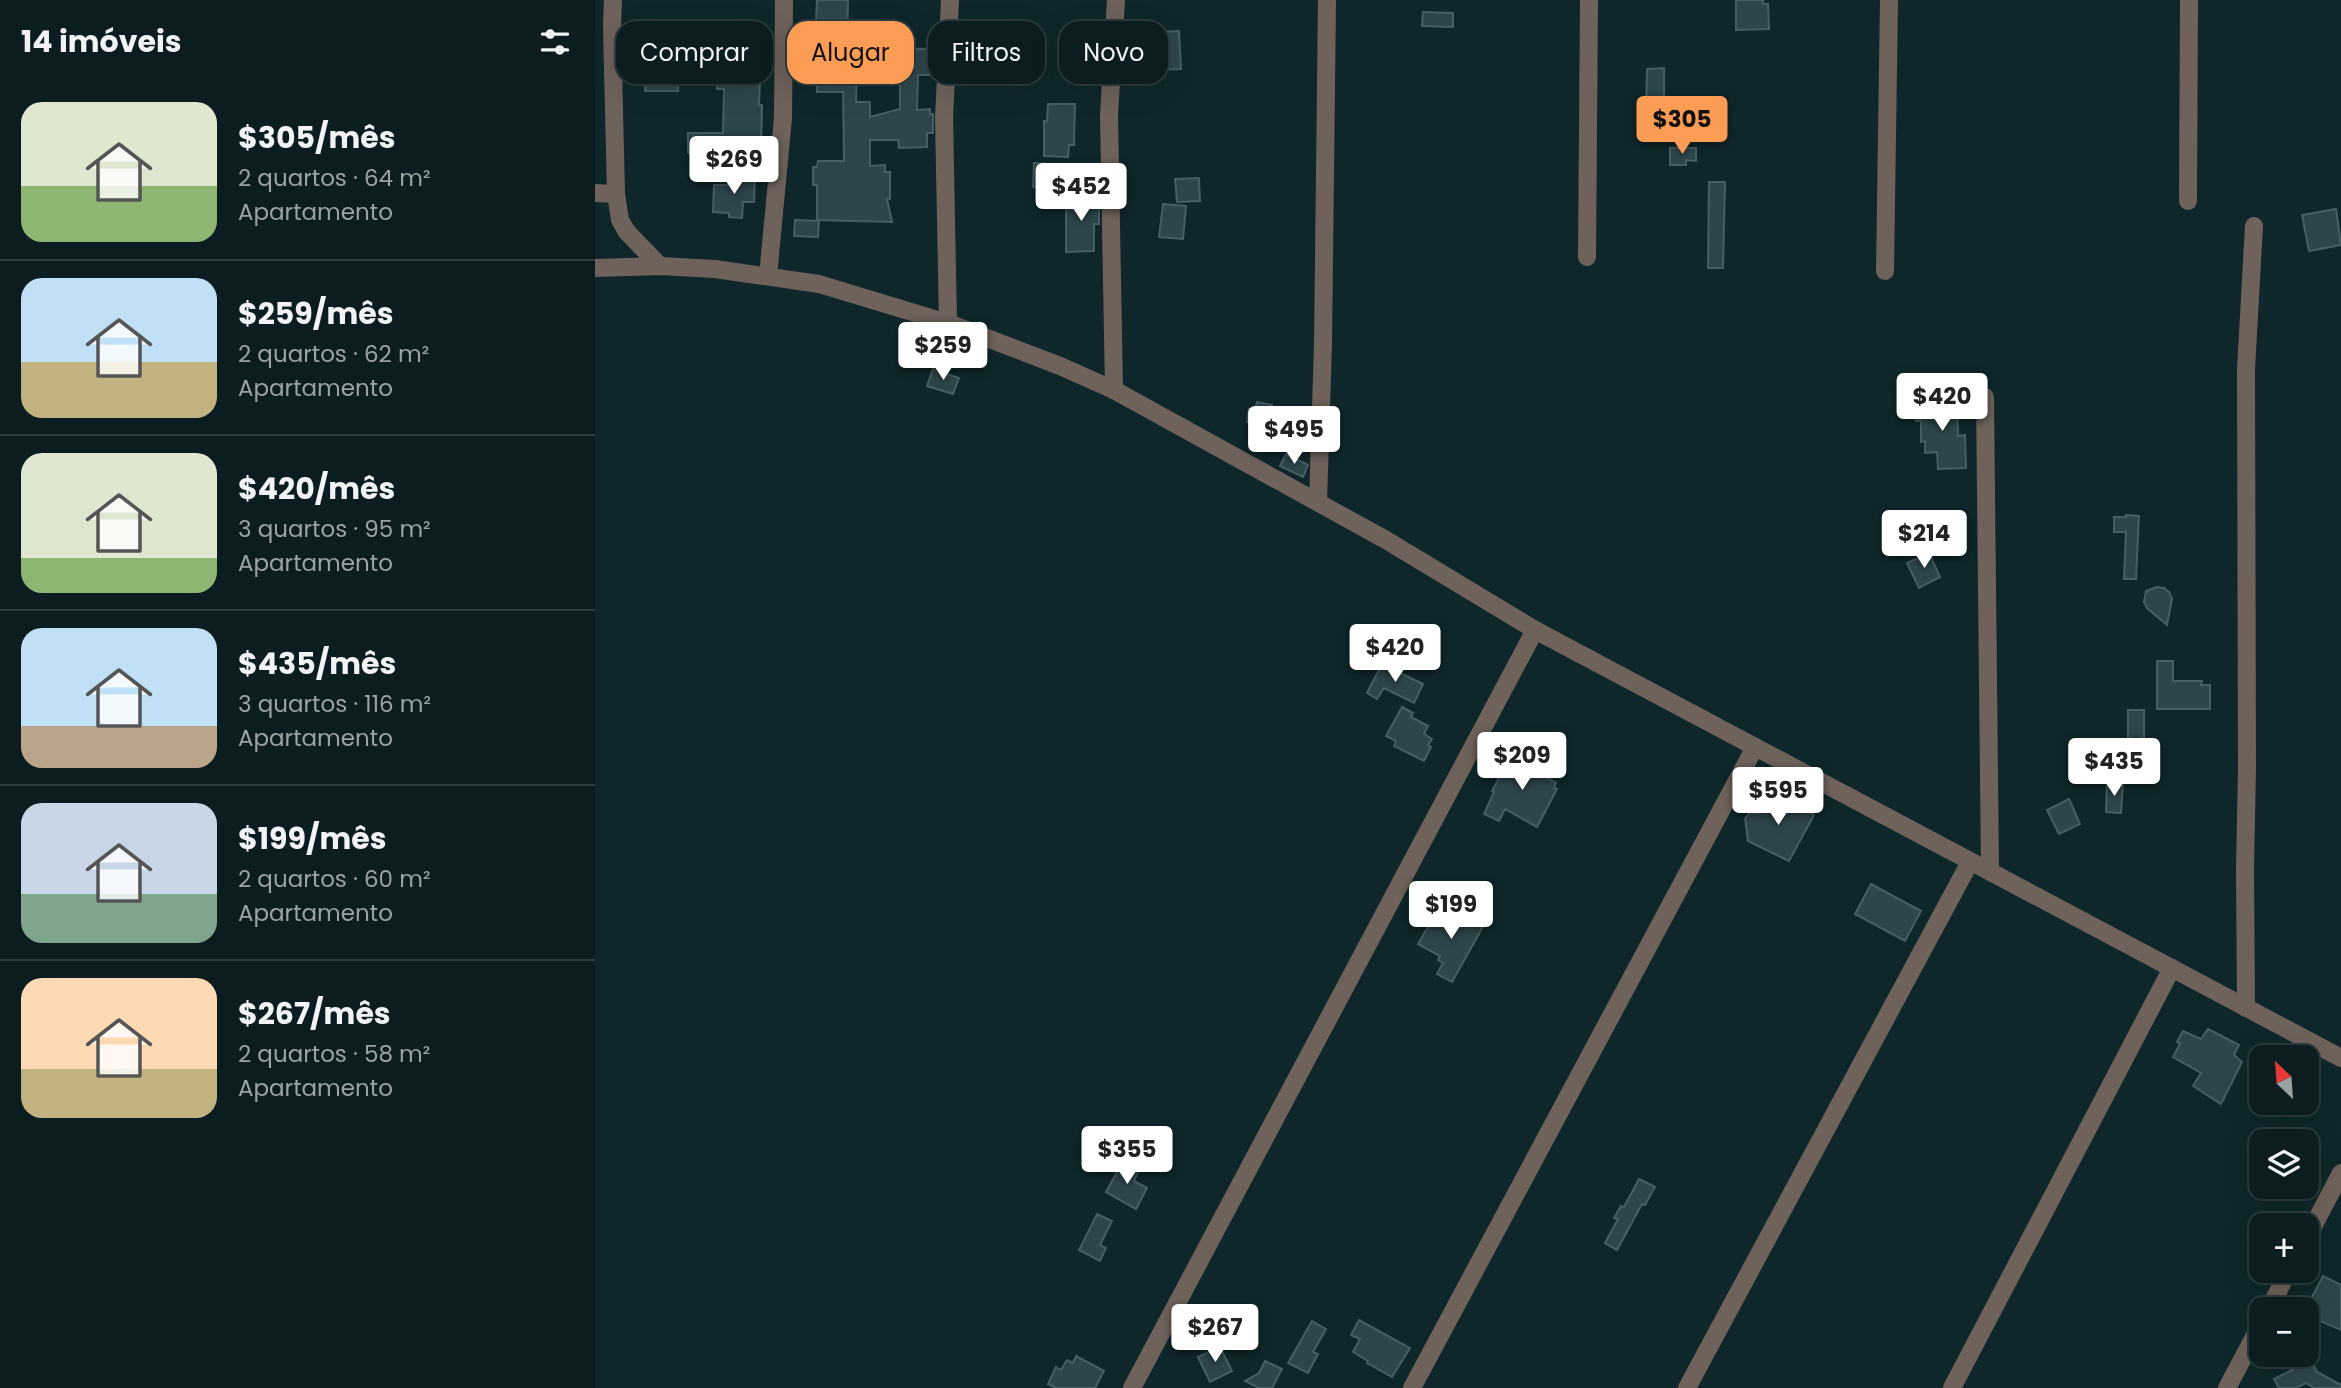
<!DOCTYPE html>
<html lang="pt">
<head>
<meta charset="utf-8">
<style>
	:root { --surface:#0b1d20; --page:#142629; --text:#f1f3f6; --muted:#9aa2a5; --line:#2b3b3e; --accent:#fd9c55 }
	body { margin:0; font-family:Poppins,sans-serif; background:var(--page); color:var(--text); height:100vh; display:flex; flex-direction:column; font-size:26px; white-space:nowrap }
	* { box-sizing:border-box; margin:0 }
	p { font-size:23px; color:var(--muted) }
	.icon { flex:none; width:38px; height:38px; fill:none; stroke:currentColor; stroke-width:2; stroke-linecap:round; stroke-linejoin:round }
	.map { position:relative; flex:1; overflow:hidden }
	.drawer { display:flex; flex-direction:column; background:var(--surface); width:595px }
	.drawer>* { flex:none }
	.top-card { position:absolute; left:21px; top:21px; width:665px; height:63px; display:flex; gap:14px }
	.needle { width:46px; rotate:335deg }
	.buttons { position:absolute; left:1654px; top:1045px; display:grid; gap:14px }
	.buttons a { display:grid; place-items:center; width:70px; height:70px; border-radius:14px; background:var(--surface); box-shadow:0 7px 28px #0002,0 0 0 2px var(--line); font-size:35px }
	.price { position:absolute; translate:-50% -60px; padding:0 16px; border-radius:7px; background:#fff; color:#222; font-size:23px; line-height:46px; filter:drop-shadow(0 2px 4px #0008) }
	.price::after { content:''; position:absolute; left:50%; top:42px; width:21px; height:16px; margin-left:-10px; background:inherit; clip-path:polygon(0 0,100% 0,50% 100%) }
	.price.active { background:var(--accent); color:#111 }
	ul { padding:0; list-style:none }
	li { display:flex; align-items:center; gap:21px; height:175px; padding:0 21px }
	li+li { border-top:2px solid var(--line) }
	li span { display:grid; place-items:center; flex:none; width:196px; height:140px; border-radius:21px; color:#555 }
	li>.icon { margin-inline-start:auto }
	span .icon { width:84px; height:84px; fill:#fffc; stroke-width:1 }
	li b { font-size:30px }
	h2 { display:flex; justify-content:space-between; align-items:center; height:84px; padding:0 21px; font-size:30px }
	.chip { padding:0 24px; border-radius:21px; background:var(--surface); box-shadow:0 7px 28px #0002,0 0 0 2px var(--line); font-size:24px; line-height:63px }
	.chip.active { background:var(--accent); color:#111 }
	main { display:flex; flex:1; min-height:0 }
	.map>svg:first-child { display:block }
</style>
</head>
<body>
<main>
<section class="drawer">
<h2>14 imóveis<svg class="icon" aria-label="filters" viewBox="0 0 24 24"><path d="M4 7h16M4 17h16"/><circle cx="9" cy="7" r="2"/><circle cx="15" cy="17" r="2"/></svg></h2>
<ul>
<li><span style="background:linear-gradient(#dfe7d0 60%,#8fb573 0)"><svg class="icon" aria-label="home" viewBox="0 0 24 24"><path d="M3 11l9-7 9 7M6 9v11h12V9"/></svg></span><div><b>$305/mês</b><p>2 quartos · 64 m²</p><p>Apartamento</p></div></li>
<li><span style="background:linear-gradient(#bfe0f5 60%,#c2b280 0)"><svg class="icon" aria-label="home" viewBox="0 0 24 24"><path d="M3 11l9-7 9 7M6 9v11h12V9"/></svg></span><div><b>$259/mês</b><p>2 quartos · 62 m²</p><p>Apartamento</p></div></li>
<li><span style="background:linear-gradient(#dfe7d0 75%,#8fb573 0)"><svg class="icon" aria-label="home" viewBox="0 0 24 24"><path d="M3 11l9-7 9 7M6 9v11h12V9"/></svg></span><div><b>$420/mês</b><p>3 quartos · 95 m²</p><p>Apartamento</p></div></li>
<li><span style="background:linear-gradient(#bfe0f5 70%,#b9a48a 0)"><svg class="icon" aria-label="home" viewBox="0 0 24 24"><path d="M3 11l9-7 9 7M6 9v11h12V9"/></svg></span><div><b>$435/mês</b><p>3 quartos · 116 m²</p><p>Apartamento</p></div></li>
<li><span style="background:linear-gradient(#c9d6e8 65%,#7fa58c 0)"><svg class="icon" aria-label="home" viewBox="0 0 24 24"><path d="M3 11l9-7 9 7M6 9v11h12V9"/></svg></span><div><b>$199/mês</b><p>2 quartos · 60 m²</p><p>Apartamento</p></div></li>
<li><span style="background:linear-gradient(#ffd9b3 65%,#c2b280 0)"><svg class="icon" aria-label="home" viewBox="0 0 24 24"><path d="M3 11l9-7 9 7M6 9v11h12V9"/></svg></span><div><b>$267/mês</b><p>2 quartos · 58 m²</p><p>Apartamento</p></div></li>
</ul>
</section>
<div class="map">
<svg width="1746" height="1388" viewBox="0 0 1746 1388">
	<rect width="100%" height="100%" fill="#0f272b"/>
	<g fill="#2e464b" stroke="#465f64" stroke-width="2" fill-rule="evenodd">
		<path d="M 222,0 L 253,0 L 252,44 L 272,45 L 272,48 L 337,49 L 336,75 L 323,75 L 322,110 L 335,109 L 335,114 L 338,114 L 338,133 L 332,133 L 332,147 L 304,148 L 303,140 L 275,140 L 275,166 L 290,165 L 290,172 L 295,172 L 295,199 L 292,199 L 297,222 L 222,220 L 222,185 L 218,185 L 218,167 L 222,167 L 223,161 L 249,161 L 248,92 L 222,92 L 224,21 L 221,21 ZM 262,67 L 305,68 L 305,109 L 275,117 L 275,102 L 261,102 Z"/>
		<polygon points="1141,0 1168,0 1168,4 1173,4 1174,29 1141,30"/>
		<polygon points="828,12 858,13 858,27 827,26"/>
		<polygon points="91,23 106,23 107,42 161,44 161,54 166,54 164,105 167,105 166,149 115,149 114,161 97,160 97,153 93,153 93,133 128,133 129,89 122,89 122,69 119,68 119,60 108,60 108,54 93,54"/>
		<polygon points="584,31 586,69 561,70 559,32"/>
		<polygon points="51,53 84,53 83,91 50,91"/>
		<polygon points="1069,68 1069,104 1089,105 1089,119 1051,117 1052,69"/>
		<polygon points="453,104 480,104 479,145 474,145 473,157 449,156 449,121 452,121"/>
		<polygon points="1075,148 1101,148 1101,161 1091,160 1091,165 1075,165"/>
		<polygon points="439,163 454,164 453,188 438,187"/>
		<polygon points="136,177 160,178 159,202 148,202 147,218 134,217 134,213 118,212 119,185 135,185"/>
		<polygon points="604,178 605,201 582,202 580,179"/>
		<polygon points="1114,182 1130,182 1128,268 1113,268"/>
		<polygon points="504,196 504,224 499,224 499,251 471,252 471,197"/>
		<polygon points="568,204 591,206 588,239 564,237"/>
		<polygon points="1741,209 1746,245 1714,251 1707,215"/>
		<polygon points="200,220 224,221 223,237 199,236"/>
		<polygon points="338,369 364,378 358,394 332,386"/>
		<polygon points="1362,401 1363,436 1370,435 1371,468 1343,469 1342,452 1330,453 1330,441 1326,442 1326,421 1321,421 1320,402"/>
		<polygon points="662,402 677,405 676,410 683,411 680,426 652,422 654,409 660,410"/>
		<polygon points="691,454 713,465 708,477 685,466"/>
		<polygon points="1531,515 1544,516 1541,579 1529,579 1531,532 1519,532 1519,517 1531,517"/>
		<polygon points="1334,553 1345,577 1324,588 1312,563"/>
		<polygon points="1562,587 1569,588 1574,592 1577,599 1572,625 1552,608 1549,602 1551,591"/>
		<polygon points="1562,661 1578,661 1578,681 1607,681 1606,685 1615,685 1615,709 1562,709"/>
		<polygon points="787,664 828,684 819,703 789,688 782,699 772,693"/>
		<polygon points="807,707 818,713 816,717 833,726 829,734 837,739 833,745 836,747 829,761 799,746 801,741 791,736"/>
		<rect x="1533" y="710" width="16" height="29"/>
		<polygon points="917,754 951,772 949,776 961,783 959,788 962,789 942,827 910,809 904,821 889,814 899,792 897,791"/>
		<polygon points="1512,783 1528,783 1526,813 1511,812"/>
		<polygon points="1182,795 1219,815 1194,861 1153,841 1150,818 1155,813 1164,813"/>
		<polygon points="1474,799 1485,824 1464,834 1452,810"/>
		<polygon points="1276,884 1326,911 1310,941 1260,914"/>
		<polygon points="855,906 889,925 857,982 842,974 848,963 843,960 845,956 823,944 837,920 844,924"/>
		<polygon points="1613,1029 1644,1045 1639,1055 1647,1062 1626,1104 1598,1086 1606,1073 1578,1057 1585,1044 1582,1042 1588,1031 1606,1039"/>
		<polygon points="528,1161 545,1168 539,1181 552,1188 541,1209 511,1192"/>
		<polygon points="1044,1179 1060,1187 1050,1205 1047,1204 1022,1250 1010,1243 1023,1219 1019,1218 1026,1206 1029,1207"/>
		<polygon points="502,1214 517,1221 505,1245 511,1248 505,1261 484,1250"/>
		<polygon points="1728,1276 1746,1285 1746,1330 1712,1315 1712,1297 1716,1299"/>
		<polygon points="764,1320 815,1348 797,1377 772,1363 773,1361 758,1352 765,1339 756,1335"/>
		<polygon points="717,1321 731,1329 718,1352 723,1354 713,1373 693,1363"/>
		<polygon points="625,1347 637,1371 615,1382 603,1357"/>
		<polygon points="1689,1354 1706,1354 1711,1364 1717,1362 1722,1372 1746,1385 1746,1388 1719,1388 1711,1383 1701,1388 1684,1388 1679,1379 1697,1370"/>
		<polygon points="481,1356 509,1371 500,1388 461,1388 453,1384 461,1367 466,1370 472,1360 478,1363"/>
		<polygon points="670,1361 687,1369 677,1388 664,1388 650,1381 664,1373"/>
	</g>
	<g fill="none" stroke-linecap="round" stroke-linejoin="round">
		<g stroke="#6e625b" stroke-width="18">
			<polyline points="18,0 17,26 21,194 25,220 32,232 65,266"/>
			<polyline points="0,193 21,194"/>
			<polyline points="1593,201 1594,0"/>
			<polyline points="992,257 994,0"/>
			<polyline points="0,268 65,266 120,269 224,284 353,323 465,366 519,390 791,540 940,630 1746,1058"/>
			<polyline points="1290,271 1294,0"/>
			<polyline points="173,276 188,118 189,0"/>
			<polyline points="353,323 349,117 355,0"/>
			<polyline points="519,390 514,115 521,0"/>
			<polyline points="1390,397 1395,871"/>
			<polyline points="723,502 728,345 732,0"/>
			<polyline points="1651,1008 1650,868 1652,768 1651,369 1659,226"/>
			<polyline points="1712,1238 1746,1173"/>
			<polyline points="1674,1309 1694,1270"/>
			<polyline points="537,1388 940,630"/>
			<polyline points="817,1388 1160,747"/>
			<polyline points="1092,1388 1375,862"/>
			<polyline points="1357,1388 1577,968"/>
			<polyline points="1632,1388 1666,1324"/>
		</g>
	</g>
</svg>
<div class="buttons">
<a><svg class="needle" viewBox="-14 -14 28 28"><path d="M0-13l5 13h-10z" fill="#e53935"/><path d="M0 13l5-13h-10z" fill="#9aa2a5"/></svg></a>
<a><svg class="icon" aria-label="layers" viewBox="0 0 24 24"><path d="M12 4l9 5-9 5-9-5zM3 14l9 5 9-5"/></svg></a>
<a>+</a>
<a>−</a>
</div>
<b class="price active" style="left:1087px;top:156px">$305</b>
<b class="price" style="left:139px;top:196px">$269</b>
<b class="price" style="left:486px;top:223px">$452</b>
<b class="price" style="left:348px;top:382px">$259</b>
<b class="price" style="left:1347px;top:433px">$420</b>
<b class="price" style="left:699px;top:466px">$495</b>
<b class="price" style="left:1329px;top:570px">$214</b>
<b class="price" style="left:800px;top:684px">$420</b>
<b class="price" style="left:927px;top:792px">$209</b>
<b class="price" style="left:1519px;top:798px">$435</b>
<b class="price" style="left:1183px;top:827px">$595</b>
<b class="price" style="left:856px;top:941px">$199</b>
<b class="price" style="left:532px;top:1186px">$355</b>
<b class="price" style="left:620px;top:1364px">$267</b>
<div class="top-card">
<a class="chip">Comprar</a>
<a class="chip active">Alugar</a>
<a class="chip">Filtros</a>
<a class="chip">Novo</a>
</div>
</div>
</main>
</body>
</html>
